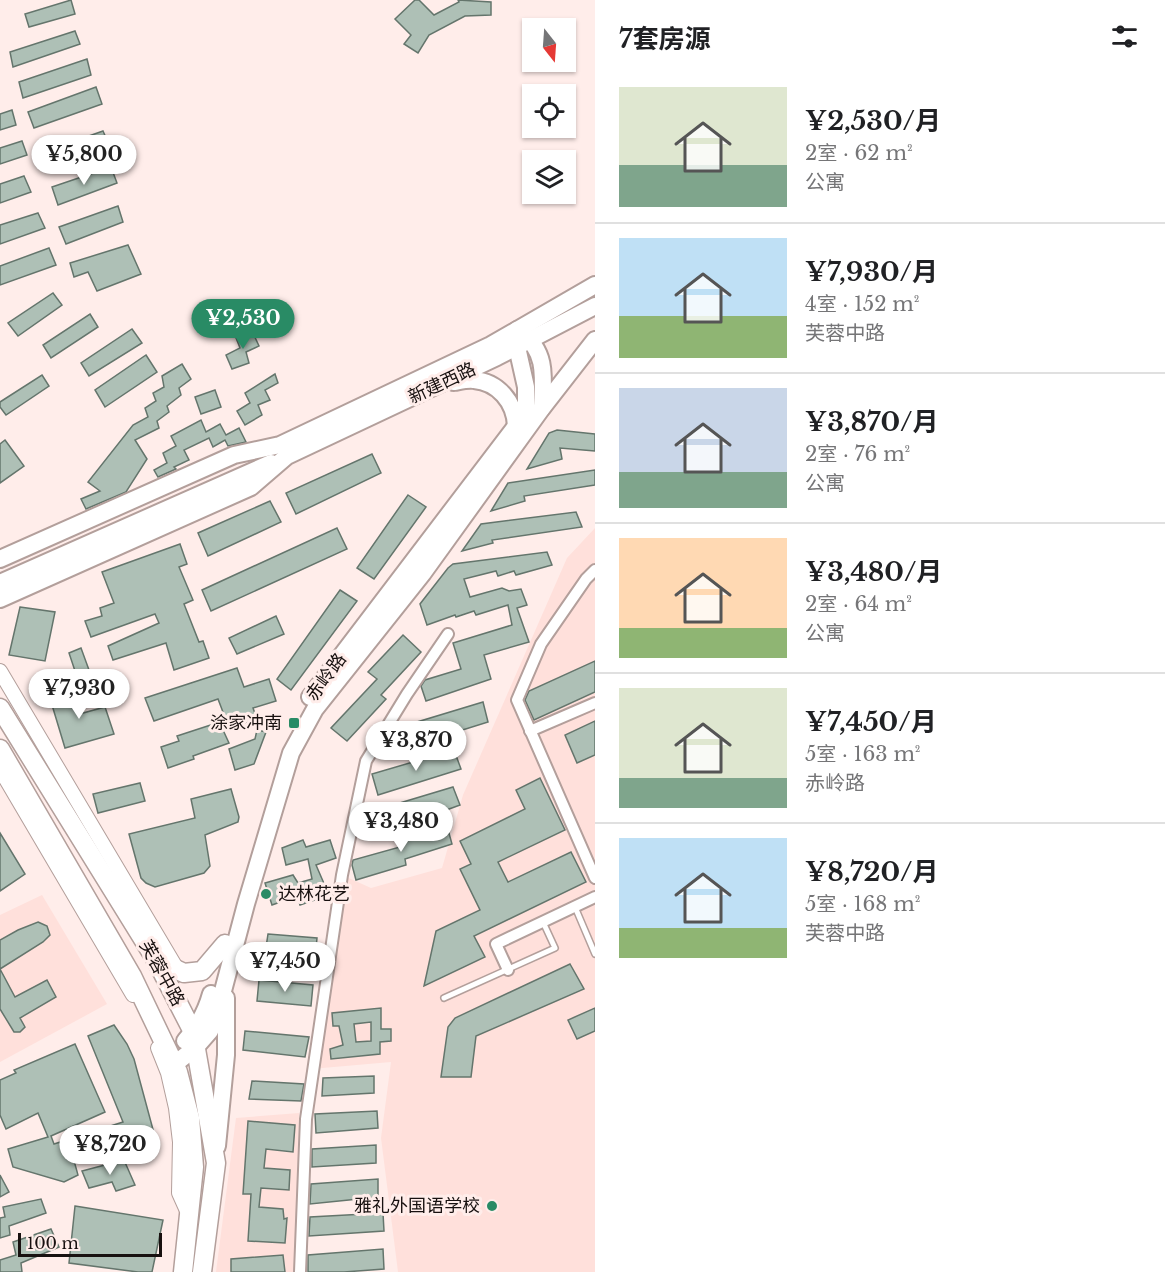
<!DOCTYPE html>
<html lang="zh">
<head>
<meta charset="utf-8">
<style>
	:root { --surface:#fff; --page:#f2f2f2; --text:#202124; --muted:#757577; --line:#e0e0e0; --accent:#298b65 }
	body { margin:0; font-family:"Libre Baskerville","Noto Sans SC",serif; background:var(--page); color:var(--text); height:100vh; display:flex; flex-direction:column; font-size:22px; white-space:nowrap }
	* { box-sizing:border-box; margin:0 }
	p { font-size:20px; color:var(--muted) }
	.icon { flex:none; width:33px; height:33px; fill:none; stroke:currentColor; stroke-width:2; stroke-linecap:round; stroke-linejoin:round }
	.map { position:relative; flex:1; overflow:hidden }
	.drawer { display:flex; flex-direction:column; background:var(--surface); width:570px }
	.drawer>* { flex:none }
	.needle { width:39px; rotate:163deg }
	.fabs { position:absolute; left:522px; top:18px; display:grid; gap:12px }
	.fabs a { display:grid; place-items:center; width:54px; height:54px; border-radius:0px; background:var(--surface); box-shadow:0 2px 4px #0004; font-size:30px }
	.scale { position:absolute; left:18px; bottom:15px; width:144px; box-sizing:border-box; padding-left:6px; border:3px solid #181110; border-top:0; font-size:16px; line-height:21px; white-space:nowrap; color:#181110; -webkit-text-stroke:4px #ffedea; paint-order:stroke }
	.price { position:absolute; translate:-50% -51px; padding:0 14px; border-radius:21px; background:#fff; color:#222; font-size:20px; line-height:39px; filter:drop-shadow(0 2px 3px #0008) }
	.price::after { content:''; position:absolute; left:50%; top:36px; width:18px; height:14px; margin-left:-9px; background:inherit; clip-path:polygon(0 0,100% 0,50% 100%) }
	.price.selected { background:var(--accent); color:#fff }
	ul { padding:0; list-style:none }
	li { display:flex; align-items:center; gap:18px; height:150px; padding:0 24px }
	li+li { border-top:2px solid var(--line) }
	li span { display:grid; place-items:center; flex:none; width:168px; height:120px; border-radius:0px; color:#555 }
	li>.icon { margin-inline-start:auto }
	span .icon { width:72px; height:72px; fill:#fffc; stroke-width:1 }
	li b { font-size:26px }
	h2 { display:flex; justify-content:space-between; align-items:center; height:72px; padding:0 24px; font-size:26px }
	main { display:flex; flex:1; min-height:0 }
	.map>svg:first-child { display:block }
</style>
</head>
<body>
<main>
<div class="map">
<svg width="595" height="1272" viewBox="0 0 595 1272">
	<rect width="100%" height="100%" fill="#ffedea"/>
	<g fill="#ffe0db">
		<polygon points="595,528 595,1272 398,1272 381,1138 391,1062 311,1069 342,875 371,888 442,868 463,795 567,558"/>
		<polygon points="42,895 107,1004 0,1062 0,915"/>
		<polygon points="299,1113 295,1272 216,1272 236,1118"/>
	</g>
	<g fill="#aec0b6" stroke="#64756c" stroke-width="1.5" fill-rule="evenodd">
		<polygon points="71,0 75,14 29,27 25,14"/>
		<polygon points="415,0 419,0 434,15 459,2 458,0 491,2 491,15 465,16 429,35 418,53 404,44 411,35 395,19"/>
		<polygon points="75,31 80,44 13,67 10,52"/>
		<polygon points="87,59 91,75 23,98 19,82"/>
		<polygon points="96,87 102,104 34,128 28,112"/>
		<polygon points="12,110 16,125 0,130 0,114"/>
		<polygon points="103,131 111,149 48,170 41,153"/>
		<polygon points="22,141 27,155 0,164 0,148"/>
		<polygon points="111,167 117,183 58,205 52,187"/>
		<polygon points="24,176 31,192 0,203 0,184"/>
		<polygon points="118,206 123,222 66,244 59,227"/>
		<polygon points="38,213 45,228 0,244 0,225"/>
		<polygon points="128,245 141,274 97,291 88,272 74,277 70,263"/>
		<polygon points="49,248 56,265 0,285 0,266"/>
		<polygon points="53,293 62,305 18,336 8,323"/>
		<polygon points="90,314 98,327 51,358 43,345"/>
		<polygon points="132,329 142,343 89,376 81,363"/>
		<polygon points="252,331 259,346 246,352 249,363 232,369 226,355 240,348 236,338"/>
		<polygon points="146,355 157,372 105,407 95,390"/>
		<polygon points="182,364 191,379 179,388 181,395 167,406 169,412 157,421 159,428 135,440 147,459 126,492 86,509 81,499 100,491 88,482 133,425 148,417 145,408 156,401 153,393 164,387 162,376"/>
		<polygon points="275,374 278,383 265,390 270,400 258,405 262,415 245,425 237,411 250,403 245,393"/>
		<polygon points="42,375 49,386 6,415 0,407 0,402"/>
		<polygon points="215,390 221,407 201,414 195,397"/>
		<polygon points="201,420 206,432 220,424 226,435 239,428 246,442 228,446 225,440 213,447 209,438 184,450 189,460 174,467 176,469 158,477 154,470 167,463 163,453 176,446 171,436"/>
		<polygon points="557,430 595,434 595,451 560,448 562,459 527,469 549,433"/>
		<polygon points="5,440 24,466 0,483 0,444"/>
		<polygon points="372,454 381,473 296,514 286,493"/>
		<polygon points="595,470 595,485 524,496 525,501 491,511 508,483"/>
		<polygon points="408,495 426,507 374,579 357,568"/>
		<polygon points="270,501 281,522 208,556 198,533"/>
		<polygon points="576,512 582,527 492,540 493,543 462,551 481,524"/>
		<polygon points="337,528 347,549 211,611 202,590"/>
		<polygon points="180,544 187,564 179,567 193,600 184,604 199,642 203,641 209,658 174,670 166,643 113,660 108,646 159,623 155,614 91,637 85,621 102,616 100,608 114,603 102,572"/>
		<polygon points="547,552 552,565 516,575 514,571 498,576 496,571 464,579 470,597 502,588 509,591 521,589 527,605 517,608 529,642 484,655 491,679 426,701 421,686 425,680 461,669 453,643 512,625 508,605 476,615 474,611 456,617 455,615 427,625 420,604 448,568 453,564"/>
		<polygon points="340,590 357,601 291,690 277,679"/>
		<polygon points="20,607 55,612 45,661 9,655"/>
		<polygon points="276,616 284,634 237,654 229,638"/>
		<polygon points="403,635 421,652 381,695 386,699 347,741 331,728 377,679 368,672"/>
		<polygon points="81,648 93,681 80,686 69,653"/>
		<polygon points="595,661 595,692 534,720 525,700 529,691"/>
		<polygon points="237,668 244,687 269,679 276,701 253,708 257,719 223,730 229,743 193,756 194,759 168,768 161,747 179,741 177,736 226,720 218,699 154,721 145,698"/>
		<polygon points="74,690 83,713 105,707 114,734 65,748 49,695"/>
		<polygon points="483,702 488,722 389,753 386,742 394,729"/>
		<polygon points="595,721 595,755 577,763 565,735"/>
		<polygon points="257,730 266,732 254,764 235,770 229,749 255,739"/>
		<polygon points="454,750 461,769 378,795 372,774"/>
		<polygon points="540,778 565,830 498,862 508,882 571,852 586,882 474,936 485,957 424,986 436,931 480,910 460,869 471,864 460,841 525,809 516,790"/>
		<polygon points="140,783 145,801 98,813 93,794"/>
		<polygon points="453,787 460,805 370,838 363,814"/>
		<polygon points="231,789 239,817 238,822 205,835 210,866 204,873 155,887 146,883 141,878 129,834 195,818 191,799"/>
		<polygon points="447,826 452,844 405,859 406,865 356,880 352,865 353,860 400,847 399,842"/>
		<polygon points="0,833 25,874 0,891"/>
		<polygon points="303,840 306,847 330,840 336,858 316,865 329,895 300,905 297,896 272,905 265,883 293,875 298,883 312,879 308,859 286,865 282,848"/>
		<polygon points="38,922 47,926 50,935 43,942 0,969 15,997 47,980 56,997 20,1018 25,1027 20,1032 14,1032 0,1009 0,940 18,930"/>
		<polygon points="268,934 317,938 315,959 265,954"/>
		<polygon points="570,964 584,989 476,1036 471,1077 441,1077 448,1027 455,1018"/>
		<polygon points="259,980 313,985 311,1006 257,1001"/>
		<path d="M 381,1008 L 381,1029 L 391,1029 L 391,1041 L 380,1042 L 380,1054 L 331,1059 L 330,1049 L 343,1045 L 339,1026 L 333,1026 L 332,1013 ZM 371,1022 L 371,1041 L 356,1042 L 354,1024 Z"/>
		<polygon points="595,1008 595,1031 577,1039 568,1020"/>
		<polygon points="114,1025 127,1044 134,1059 155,1137 150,1148 141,1151 134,1147 130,1138 120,1141 116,1139 117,1142 73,1157 78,1175 64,1182 13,1167 8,1149 48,1137 38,1113 6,1129 0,1115 0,1080 16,1073 14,1070 75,1044 105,1112 51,1136 54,1144 123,1122 88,1036"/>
		<polygon points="245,1031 309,1037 305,1057 243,1050"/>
		<polygon points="374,1076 374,1093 322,1096 323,1078"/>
		<polygon points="252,1081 304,1084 301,1101 249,1099"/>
		<polygon points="377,1111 378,1128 316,1133 315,1114"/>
		<polygon points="248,1121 295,1125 293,1152 266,1149 264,1168 290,1170 289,1190 261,1188 259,1207 283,1209 284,1219 287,1218 285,1243 248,1241 251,1194 243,1194"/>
		<polygon points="376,1145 376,1163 312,1167 312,1149"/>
		<polygon points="124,1160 135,1185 116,1191 112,1182 89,1188 82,1171"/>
		<polygon points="0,1175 9,1192 0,1197"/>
		<polygon points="378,1179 378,1197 310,1204 311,1184"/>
		<polygon points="41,1199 46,1213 9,1226 10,1235 0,1238 0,1218 5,1217 3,1207"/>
		<polygon points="75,1206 163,1220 152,1272 138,1272 69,1263"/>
		<polygon points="383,1213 384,1231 309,1236 310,1217"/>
		<polygon points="51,1229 59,1247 21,1263 22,1272 0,1272 0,1260 16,1255 13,1242"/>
		<polygon points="383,1249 384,1269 344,1272 308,1272 308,1255"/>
		<polygon points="283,1255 285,1272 231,1272 231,1259"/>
	</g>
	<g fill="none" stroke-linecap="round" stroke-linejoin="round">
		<defs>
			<g id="service">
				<polyline points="575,907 595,954"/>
				<polyline points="444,998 555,948 543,922"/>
			</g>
			<g id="minor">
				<polyline points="595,570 586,579 541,644 517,700 595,878"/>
				<polyline points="530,731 595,703"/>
				<polyline points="508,970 496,944 595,897"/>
				<polyline points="300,1272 306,1119 342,875 366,761 407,694 448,634"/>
			</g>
			<g id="tertiary">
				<polyline points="0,671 177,969"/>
				<polyline points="0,769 133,995"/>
				<polyline points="158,1048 168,1073 176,1108 180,1142 179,1193 188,1213"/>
			</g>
			<g id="secondary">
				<path d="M 522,334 C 548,352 543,380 542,408"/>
				<path d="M 454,382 C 460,381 468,379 474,380 C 498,382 515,402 516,426"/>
				<polyline points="0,559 234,455 280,445 491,345 595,285"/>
				<polyline points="0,583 271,463"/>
				<polyline points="0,599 251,487 287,456 497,357 595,306"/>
				<polyline points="310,697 516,426 526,409 526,387 517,347 517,330"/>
				<path d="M 185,1041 C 198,1027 206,1012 211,994"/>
				<polyline points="175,1064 196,1047 210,1031 219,1006 246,904 291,753 315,709 423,573 542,408 595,340"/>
				<polyline points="217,1146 226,1055 226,998"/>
			</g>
			<g id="primary">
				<polyline points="0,708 156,960 193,1032 216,1163 202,1272"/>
				<polyline points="0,749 132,976 178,1072 190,1118 194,1167 183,1272"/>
				<polyline points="156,960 184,973 202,971 225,944"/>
			</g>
		</defs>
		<use href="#service" stroke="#b39f9b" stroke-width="8"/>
		<use href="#minor" stroke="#b39f9b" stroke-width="14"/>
		<use href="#tertiary" stroke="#b39f9b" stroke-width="16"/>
		<use href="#secondary" stroke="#b39f9b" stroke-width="20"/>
		<use href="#primary" stroke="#b39f9b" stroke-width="21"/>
		<use href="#service" stroke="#fff" stroke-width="5"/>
		<use href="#minor" stroke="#fff" stroke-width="10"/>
		<use href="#tertiary" stroke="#fff" stroke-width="14"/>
		<use href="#secondary" stroke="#fff" stroke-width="16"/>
		<use href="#primary" stroke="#fff" stroke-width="18"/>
	</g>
	<g fill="#298b65" stroke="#ffedea" stroke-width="2">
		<rect x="288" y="717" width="12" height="12" rx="3"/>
		<circle cx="266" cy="894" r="6"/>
		<circle cx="492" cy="1206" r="6"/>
	</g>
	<g text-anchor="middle" stroke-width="6" stroke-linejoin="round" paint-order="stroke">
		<g font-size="18" fill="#181110" stroke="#ffedea">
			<text transform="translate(442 383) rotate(-25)" y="6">新建西路</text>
			<text transform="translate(326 677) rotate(-54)" y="6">赤岭路</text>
			<text transform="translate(162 973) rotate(61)" y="6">芙蓉中路</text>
		</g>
		<g font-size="18" fill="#181110" stroke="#ffedea" text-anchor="end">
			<text x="282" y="729">涂家冲南</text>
			<text x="278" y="900" text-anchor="start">达林花艺</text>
			<text x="480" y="1212">雅礼外国语学校</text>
		</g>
	</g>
</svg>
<div class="fabs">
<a><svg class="needle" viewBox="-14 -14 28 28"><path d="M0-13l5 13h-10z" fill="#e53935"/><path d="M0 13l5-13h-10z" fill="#757577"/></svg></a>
<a><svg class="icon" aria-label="locate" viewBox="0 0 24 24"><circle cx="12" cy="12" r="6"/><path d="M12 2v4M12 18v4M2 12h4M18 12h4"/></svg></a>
<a><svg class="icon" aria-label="layers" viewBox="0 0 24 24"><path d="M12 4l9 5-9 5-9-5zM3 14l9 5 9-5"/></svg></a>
</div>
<div class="scale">100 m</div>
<b class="price" style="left:84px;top:186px">¥5,800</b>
<b class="price selected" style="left:243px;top:350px">¥2,530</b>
<b class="price" style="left:79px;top:720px">¥7,930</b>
<b class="price" style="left:416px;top:772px">¥3,870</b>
<b class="price" style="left:401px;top:853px">¥3,480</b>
<b class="price" style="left:285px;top:993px">¥7,450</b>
<b class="price" style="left:110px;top:1176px">¥8,720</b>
</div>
<section class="drawer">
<h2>7套房源<svg class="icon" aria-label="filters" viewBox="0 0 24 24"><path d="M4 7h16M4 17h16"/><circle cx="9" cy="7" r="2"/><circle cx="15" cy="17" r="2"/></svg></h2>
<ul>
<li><span style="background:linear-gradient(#dfe7d0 65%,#7fa58c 0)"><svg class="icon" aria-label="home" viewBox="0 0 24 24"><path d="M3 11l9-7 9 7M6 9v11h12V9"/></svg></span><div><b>¥2,530/月</b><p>2室 · 62 m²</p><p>公寓</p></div></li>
<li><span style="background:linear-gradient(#bfe0f5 65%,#8fb573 0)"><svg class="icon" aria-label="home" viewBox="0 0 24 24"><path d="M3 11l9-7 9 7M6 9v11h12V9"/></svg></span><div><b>¥7,930/月</b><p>4室 · 152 m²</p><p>芙蓉中路</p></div></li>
<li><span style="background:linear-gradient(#c9d6e8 70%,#7fa58c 0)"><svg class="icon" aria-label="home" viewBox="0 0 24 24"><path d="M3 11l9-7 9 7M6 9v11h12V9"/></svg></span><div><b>¥3,870/月</b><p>2室 · 76 m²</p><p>公寓</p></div></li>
<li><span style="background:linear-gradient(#ffd9b3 75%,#8fb573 0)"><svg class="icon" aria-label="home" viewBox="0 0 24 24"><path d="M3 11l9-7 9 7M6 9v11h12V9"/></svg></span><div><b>¥3,480/月</b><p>2室 · 64 m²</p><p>公寓</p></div></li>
<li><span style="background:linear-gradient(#dfe7d0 75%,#7fa58c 0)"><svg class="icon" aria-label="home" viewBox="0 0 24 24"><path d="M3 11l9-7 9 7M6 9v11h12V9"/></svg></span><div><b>¥7,450/月</b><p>5室 · 163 m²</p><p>赤岭路</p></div></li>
<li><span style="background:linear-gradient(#bfe0f5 75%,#8fb573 0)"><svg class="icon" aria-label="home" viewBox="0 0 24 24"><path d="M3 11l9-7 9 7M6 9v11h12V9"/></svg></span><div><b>¥8,720/月</b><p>5室 · 168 m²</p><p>芙蓉中路</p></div></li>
</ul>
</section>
</main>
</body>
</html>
